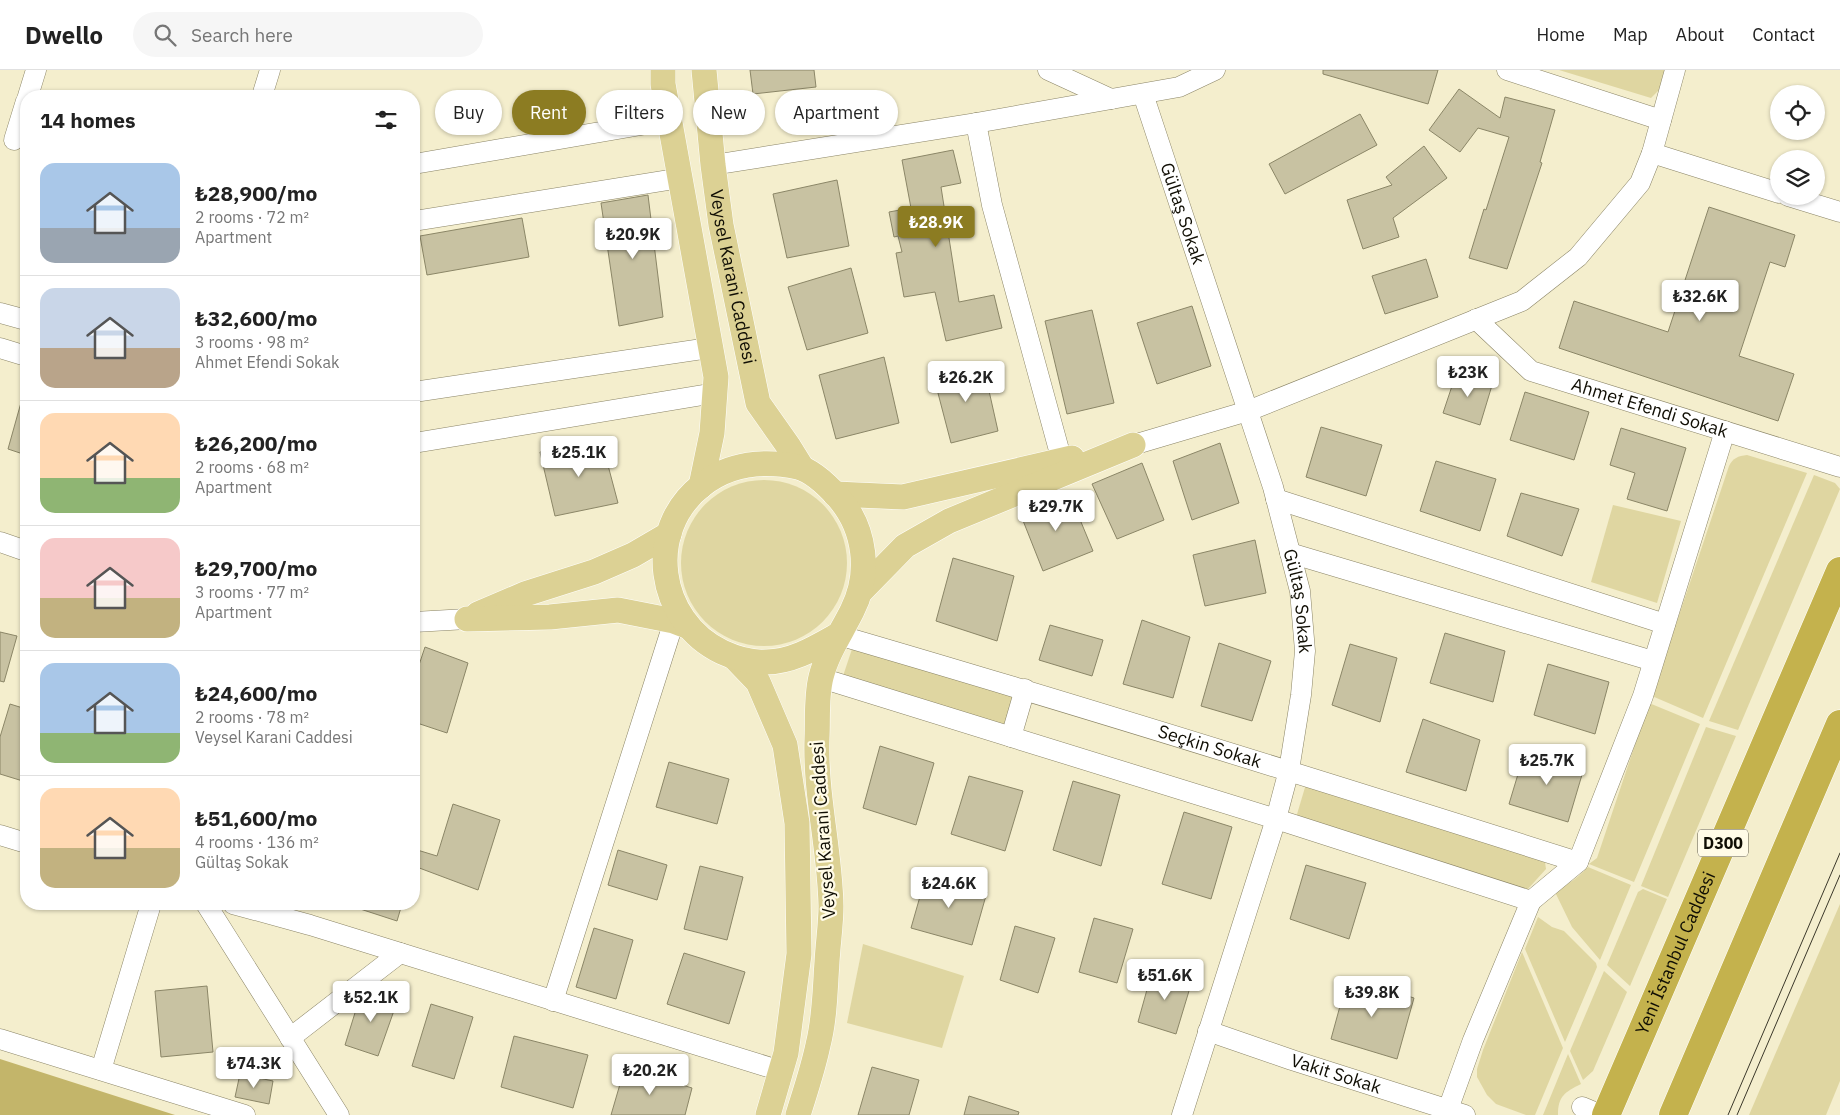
<!DOCTYPE html>
<html lang="en">
<head>
<meta charset="utf-8">
<style>
	:root { --surface:#fff; --page:#f6f6f6; --text:#222; --muted:#767676; --line:#e0e0e0; --accent:#8c7c22 }
	body { margin:0; font-family:"IBM Plex Sans",sans-serif; background:var(--page); color:var(--text); height:100vh; display:flex; flex-direction:column; font-size:19px; white-space:nowrap }
	* { box-sizing:border-box; margin:0 }
	p { font-size:16px; color:var(--muted) }
	.icon { flex:none; width:28px; height:28px; fill:none; stroke:currentColor; stroke-width:2; stroke-linecap:round; stroke-linejoin:round }
	.map { position:relative; flex:1; overflow:hidden }
	.sheet { position:absolute; left:20px; top:20px; width:400px; height:820px; display:flex; flex-direction:column; background:var(--surface); border-radius:20px; box-shadow:0 1px 4px #0004 }
	.sheet>* { flex:none }
	.hud { position:absolute; left:435px; top:20px; width:475px; height:45px; display:flex; gap:10px }
	.tools { position:absolute; left:1770px; top:15px; display:grid; gap:10px }
	.tools a { display:grid; place-items:center; width:55px; height:55px; border-radius:50%; background:var(--surface); box-shadow:0 1px 4px #0004; font-size:25px }
	.price { position:absolute; translate:-50% -42px; padding:0 11px; border-radius:5px; background:#fff; color:#222; font-size:16px; line-height:32px; filter:drop-shadow(0 1px 2px #0008) }
	.price::after { content:''; position:absolute; left:50%; top:30px; width:15px; height:11px; margin-left:-8px; background:inherit; clip-path:polygon(0 0,100% 0,50% 100%) }
	.price.selected { background:var(--accent); color:#fff }
	ul { padding:0; list-style:none }
	li { display:flex; align-items:center; gap:15px; height:125px; padding:0 20px }
	li+li { border-top:1px solid var(--line) }
	li span { display:grid; place-items:center; flex:none; width:140px; height:100px; border-radius:15px; color:#555 }
	li>.icon { margin-inline-start:auto }
	span .icon { width:60px; height:60px; fill:#fffc; stroke-width:1 }
	li b { font-size:21px }
	h2 { display:flex; justify-content:space-between; align-items:center; height:60px; padding:0 20px; font-size:21px }
	.chip { padding:0 18px; border-radius:22px; background:var(--surface); box-shadow:0 1px 4px #0004; font-size:18px; line-height:45px }
	.chip.selected { background:var(--accent); color:#fff }
	header { display:flex; align-items:center; gap:30px; box-sizing:border-box; height:70px; padding:0 25px; background:var(--surface); border-bottom:1px solid var(--line) }
	header strong { font-size:24px }
	nav { display:flex; gap:28px; margin-inline-start:auto; font-size:18px }
	.search { width:350px; height:45px; background:var(--page); display:flex; align-items:center; gap:12px; box-sizing:border-box; padding:0 18px; border-radius:28px; color:var(--muted); font-size:19px }
	.map>svg:first-child { display:block }
</style>
</head>
<body>
<header>
<strong>Dwello</strong>
<div class="search"><svg class="icon" aria-label="search" viewBox="0 0 24 24"><circle cx="10" cy="10" r="6"/><path d="M15 15l6 6"/></svg>Search here</div>
<nav><a>Home</a><a>Map</a><a>About</a><a>Contact</a></nav>
</header>
<div class="map">
<svg width="1840" height="1045" viewBox="0 0 1840 1045">
	<rect width="100%" height="100%" fill="#f4eecd"/>
	<g fill="#dfd6a1">
		<polygon points="1559,0 1667,0 1660,19 1651,28"/>
		<path d="M 1747,385 L 1807,403 L 1703,648 L 1652,626 L 1729,396 C 1733,388 1738,386 1747,385 Z"/>
		<polygon points="1814,405 1835,413 1840,419 1738,660 1709,651"/>
		<circle cx="764" cy="493" r="83"/>
		<polygon points="1613,435 1681,451 1657,533 1591,512"/>
		<polygon points="854,573 1015,624 1005,660 841,612"/>
		<polygon points="1649,633 1700,654 1634,812 1589,794 1597,788"/>
		<polygon points="1706,657 1736,666 1668,827 1641,816"/>
		<polygon points="1306,714 1545,792 1546,799 1527,820 1295,751"/>
		<path d="M 1588,797 L 1631,815 L 1600,890 L 1572,857 L 1555,822 C 1560,817 1563,817 1569,813 C 1576,809 1582,803 1588,797 Z"/>
		<polygon points="1643,819 1667,829 1630,916 1607,895 1638,822"/>
		<polygon points="1840,834 1840,1011 1826,1045 1749,1045"/>
		<polygon points="1538,847 1552,857 1564,861 1596,893 1597,897 1565,972 1525,879"/>
		<polygon points="863,874 964,906 942,978 847,953"/>
		<polygon points="1522,882 1563,978 1535,1045 1526,1045 1496,1034 1487,1025 1477,1007 1477,999 1483,980"/>
		<polygon points="1604,901 1627,922 1593,1001 1583,1010 1570,981"/>
		<path d="M 1568,984 L 1581,1014 C 1565,1022 1558,1026 1558,1045 L 1543,1045 Z"/>
	</g>
	<polygon fill="#c3b56a" points="0,989 175,1045 0,1045"/>
	<g fill="#c8c2a2" stroke="#8b8667">
		<polygon points="750,0 814,0 816,17 753,24"/>
		<polygon points="1323,0 1438,0 1428,34 1323,4"/>
		<polygon points="1459,19 1500,48 1505,27 1555,40 1540,92 1542,93 1507,199 1469,188 1484,139 1486,140 1509,67 1478,58 1460,82 1429,60"/>
		<polygon points="1360,44 1377,75 1285,124 1269,94"/>
		<polygon points="1424,76 1447,108 1393,148 1399,167 1363,179 1347,130 1392,115 1386,107"/>
		<polygon points="953,80 961,113 941,117 959,232 994,225 1002,258 946,271 935,222 904,227 896,183 902,182 898,166 894,167 889,142 911,138 902,90"/>
		<polygon points="837,110 849,176 787,188 773,124"/>
		<polygon points="648,125 663,247 619,256 601,133"/>
		<polygon points="1709,137 1795,165 1785,197 1770,192 1739,286 1794,304 1778,351 1559,278 1574,231 1668,262"/>
		<polygon points="522,148 529,187 427,205 420,166"/>
		<polygon points="1426,189 1438,227 1385,244 1372,206"/>
		<polygon points="851,198 868,263 807,280 788,217"/>
		<polygon points="1192,236 1211,296 1157,314 1137,253"/>
		<polygon points="1092,240 1114,333 1067,344 1045,251"/>
		<polygon points="884,287 899,353 836,369 819,305"/>
		<polygon points="983,294 998,361 951,373 933,304"/>
		<polygon points="1457,301 1493,312 1480,355 1443,343"/>
		<polygon points="1525,322 1589,342 1574,390 1510,370"/>
		<polygon points="22,329 26,329 26,385 8,379"/>
		<polygon points="1321,357 1382,375 1366,426 1306,407"/>
		<polygon points="1621,358 1686,378 1667,441 1627,429 1635,403 1610,395"/>
		<polygon points="601,369 618,433 555,446 540,382"/>
		<polygon points="1220,373 1239,433 1192,450 1173,391"/>
		<polygon points="1436,391 1496,409 1480,461 1420,441"/>
		<polygon points="1142,393 1164,450 1117,469 1092,414"/>
		<polygon points="1069,423 1093,481 1043,501 1020,443"/>
		<polygon points="1521,423 1579,439 1562,486 1507,466"/>
		<polygon points="1255,470 1266,523 1205,536 1193,485"/>
		<polygon points="953,488 1014,506 997,571 936,551"/>
		<polygon points="1142,550 1190,567 1173,628 1123,614"/>
		<polygon points="1050,555 1103,570 1092,606 1039,590"/>
		<polygon points="0,562 17,566 4,612 0,611"/>
		<polygon points="1445,563 1505,581 1493,632 1430,613"/>
		<polygon points="1219,573 1271,591 1252,651 1201,636"/>
		<polygon points="1350,574 1397,588 1380,652 1332,635"/>
		<polygon points="425,577 468,593 447,663 414,652 414,610"/>
		<polygon points="1548,594 1609,612 1595,664 1534,645"/>
		<polygon points="10,634 26,639 26,712 0,704 0,667"/>
		<polygon points="1423,649 1480,670 1466,721 1406,702"/>
		<polygon points="880,676 934,693 916,755 863,738"/>
		<polygon points="1525,681 1584,698 1568,752 1509,734"/>
		<polygon points="669,692 729,709 717,754 656,737"/>
		<polygon points="969,706 1023,721 1005,781 951,764"/>
		<polygon points="1073,711 1120,725 1101,796 1053,780"/>
		<polygon points="453,734 500,750 478,820 414,796 414,779 437,786"/>
		<polygon points="1184,742 1232,757 1211,829 1162,814"/>
		<polygon points="618,780 667,795 657,830 608,815"/>
		<polygon points="1306,795 1366,813 1349,869 1290,849"/>
		<polygon points="700,796 743,807 727,870 684,859"/>
		<polygon points="927,802 987,822 972,875 911,858"/>
		<polygon points="351,834 402,834 397,851 351,836"/>
		<polygon points="1094,848 1133,859 1117,913 1079,902"/>
		<polygon points="1015,856 1055,868 1038,923 1000,910"/>
		<polygon points="594,858 633,870 616,929 576,917"/>
		<polygon points="684,883 745,902 729,954 667,934"/>
		<polygon points="1153,898 1192,911 1176,964 1138,952"/>
		<polygon points="1348,907 1414,928 1397,989 1331,969"/>
		<polygon points="207,916 213,982 161,987 155,921"/>
		<polygon points="370,921 397,932 378,986 345,975 359,930"/>
		<polygon points="431,934 473,947 454,1009 412,996"/>
		<polygon points="514,966 588,985 573,1038 501,1017"/>
		<polygon points="625,997 692,1018 685,1045 611,1045"/>
		<polygon points="872,997 919,1010 909,1045 858,1045"/>
		<polygon points="240,1004 273,1011 269,1034 235,1027"/>
		<polygon points="969,1026 1019,1042 1018,1045 964,1045"/>
	</g>
	<g fill="none" stroke-linecap="round" stroke-linejoin="round">
		<defs>
			<g id="minor">
				<polyline points="1048,0 1111,29"/>
				<polyline points="1507,0 1661,50"/>
				<path id="s1" d="M 1143,24 L 1273,417 L 1300,521 L 1305,581 L 1301,625 L 1289,700 L 1276,749 L 1182,1045"/>
				<polyline points="28,26 36,0"/>
				<polyline points="262,26 270,0"/>
				<polyline points="976,53 992,135 1062,391"/>
				<polyline points="14,70 26,31"/>
				<polyline points="1652,83 1779,123"/>
				<polyline points="414,94 670,50"/>
				<polyline points="713,95 976,53 1179,17 1215,0"/>
				<polyline points="1788,126 1840,142"/>
				<polyline points="414,151 681,108"/>
				<polyline points="0,243 26,250"/>
				<path id="s2" d="M 1476,249 L 1531,301 L 1840,397"/>
				<polyline points="0,278 26,286"/>
				<polyline points="414,322 709,278"/>
				<polyline points="414,373 715,323"/>
				<polyline points="1133,375 1248,341 1522,231 1578,187 1640,113 1652,83 1675,0"/>
				<polyline points="1276,429 1665,554"/>
				<polyline points="0,472 26,481"/>
				<polyline points="1290,483 1653,591"/>
				<polyline points="414,552 467,549"/>
				<path id="s3" d="M 838,565 C 1086,637 1332,714 1578,792"/>
				<polyline points="821,608 1276,749 1531,831"/>
				<polyline points="1011,667 1025,619"/>
				<polyline points="0,765 26,773"/>
				<polyline points="206,834 339,1045"/>
				<polyline points="233,834 310,855 781,1001"/>
				<polyline points="553,931 674,551"/>
				<path id="s4" d="M 1208,961 L 1292,990 L 1465,1045"/>
				<polyline points="290,968 400,883"/>
				<polyline points="0,969 245,1045"/>
				<polyline points="101,1000 151,834"/>
				<polyline points="1582,1037 1601,1045"/>
				<polyline points="1446,1045 1473,970 1531,831 1578,792 1643,626 1725,361"/>
			</g>
			<g id="major">
				<polyline points="663,0 663,14 716,307 712,363 701,416"/>
				<path id="s5" d="M 704,0 L 713,95 L 721,155 L 758,333 L 789,377 L 802,398"/>
				<polyline points="835,424 903,427 1072,388"/>
				<polyline points="860,522 905,476 949,451 1133,375"/>
				<polyline points="478,544 525,524 594,502 633,485 669,464"/>
				<polyline points="467,549 550,547 618,540 674,551 687,556"/>
				<polyline points="735,588 758,612 785,675 797,753 799,884 786,983 768,1045"/>
				<path d="M 798,1045 C 805,1022 813,999 818,975 C 825,948 825,919 827,892 C 828,873 831,854 831,836 C 830,780 815,725 817,668 C 818,648 816,627 821,607 C 827,583 841,563 852,541 C 871,504 866,459 838,427 C 828,416 813,401 798,397 C 765,390 730,393 702,415 C 644,460 657,551 722,582 C 735,588 751,593 766,592 C 792,592 815,578 838,565"/>
			</g>
			<g id="highway">
				<path id="s6" d="M 1606,1045 L 1840,501"/>
				<polyline points="1673,1045 1840,654"/>
			</g>
		</defs>
		<use href="#minor" stroke="#8a8466" stroke-width="21"/>
		<use href="#major" stroke="#fff" stroke-width="26"/>
		<use href="#highway" stroke="#fff" stroke-width="29"/>
		<use href="#minor" stroke="#fff" stroke-width="20"/>
		<use href="#major" stroke="#dcd194" stroke-width="25"/>
		<use href="#highway" stroke="#c4b24d" stroke-width="28"/>
		<g stroke="#3b382a" stroke-width="1">
			<polyline points="1728,1045 1840,783"/>
			<polyline points="1737,1045 1840,805"/>
		</g>
	</g>
	<g text-anchor="middle" stroke-width="4.5" stroke-linejoin="round" paint-order="stroke">
		<rect fill="#fffbe7" stroke="#585548" stroke-width="1" x="1698" y="759.5" width="50" height="27" rx="4"/>
		<g font-size="16" font-weight="bold" fill="#100e04">
			<text x="1723" y="779">D300</text>
		</g>
		<g font-size="18" fill="#100e04" stroke="#fffbe7">
			<text dy="6" stroke="none"><textPath href="#s1" startOffset="126">Gültaş Sokak</textPath></text>
			<text dy="6" stroke="none"><textPath href="#s5" startOffset="209">Veysel Karani Caddesi</textPath></text>
			<text dy="6" stroke="none"><textPath href="#s2" startOffset="200">Ahmet Efendi Sokak</textPath></text>
			<text dy="6" stroke="none"><textPath href="#s1" startOffset="531">Gültaş Sokak</textPath></text>
			<text dy="6" stroke="none"><textPath href="#s3" startOffset="388">Seçkin Sokak</textPath></text>
			<text transform="translate(823 760) rotate(-94)" y="6">Veysel Karani Caddesi</text>
			<text dy="6" stroke="none"><textPath href="#s6" startOffset="176">Yeni İstanbul Caddesi</textPath></text>
			<text dy="6" stroke="none"><textPath href="#s4" startOffset="135">Vakit Sokak</textPath></text>
		</g>
	</g>
</svg>
<div class="tools">
<a><svg class="icon" aria-label="locate" viewBox="0 0 24 24"><circle cx="12" cy="12" r="6"/><path d="M12 2v4M12 18v4M2 12h4M18 12h4"/></svg></a>
<a><svg class="icon" aria-label="layers" viewBox="0 0 24 24"><path d="M12 4l9 5-9 5-9-5zM3 14l9 5 9-5"/></svg></a>
</div>
<b class="price selected" style="left:936px;top:178px">₺28.9K</b>
<b class="price" style="left:633px;top:190px">₺20.9K</b>
<b class="price" style="left:1700px;top:252px">₺32.6K</b>
<b class="price" style="left:1468px;top:328px">₺23K</b>
<b class="price" style="left:966px;top:333px">₺26.2K</b>
<b class="price" style="left:579px;top:408px">₺25.1K</b>
<b class="price" style="left:1056px;top:462px">₺29.7K</b>
<b class="price" style="left:1547px;top:716px">₺25.7K</b>
<b class="price" style="left:949px;top:839px">₺24.6K</b>
<b class="price" style="left:1165px;top:931px">₺51.6K</b>
<b class="price" style="left:1372px;top:948px">₺39.8K</b>
<b class="price" style="left:371px;top:953px">₺52.1K</b>
<b class="price" style="left:254px;top:1019px">₺74.3K</b>
<b class="price" style="left:650px;top:1026px">₺20.2K</b>
<div class="hud">
<a class="chip">Buy</a>
<a class="chip selected">Rent</a>
<a class="chip">Filters</a>
<a class="chip">New</a>
<a class="chip">Apartment</a>
</div>
<section class="sheet">
<h2>14 homes<svg class="icon" aria-label="filters" viewBox="0 0 24 24"><path d="M4 7h16M4 17h16"/><circle cx="9" cy="7" r="2"/><circle cx="15" cy="17" r="2"/></svg></h2>
<ul>
<li><span style="background:linear-gradient(#a9c7e8 65%,#9aa5b1 0)"><svg class="icon" aria-label="home" viewBox="0 0 24 24"><path d="M3 11l9-7 9 7M6 9v11h12V9"/></svg></span><div><b>₺28,900/mo</b><p>2 rooms · 72 m²</p><p>Apartment</p></div></li>
<li><span style="background:linear-gradient(#c9d6e8 60%,#b9a48a 0)"><svg class="icon" aria-label="home" viewBox="0 0 24 24"><path d="M3 11l9-7 9 7M6 9v11h12V9"/></svg></span><div><b>₺32,600/mo</b><p>3 rooms · 98 m²</p><p>Ahmet Efendi Sokak</p></div></li>
<li><span style="background:linear-gradient(#ffd9b3 65%,#8fb573 0)"><svg class="icon" aria-label="home" viewBox="0 0 24 24"><path d="M3 11l9-7 9 7M6 9v11h12V9"/></svg></span><div><b>₺26,200/mo</b><p>2 rooms · 68 m²</p><p>Apartment</p></div></li>
<li><span style="background:linear-gradient(#f6c9c9 60%,#c2b280 0)"><svg class="icon" aria-label="home" viewBox="0 0 24 24"><path d="M3 11l9-7 9 7M6 9v11h12V9"/></svg></span><div><b>₺29,700/mo</b><p>3 rooms · 77 m²</p><p>Apartment</p></div></li>
<li><span style="background:linear-gradient(#a9c7e8 70%,#8fb573 0)"><svg class="icon" aria-label="home" viewBox="0 0 24 24"><path d="M3 11l9-7 9 7M6 9v11h12V9"/></svg></span><div><b>₺24,600/mo</b><p>2 rooms · 78 m²</p><p>Veysel Karani Caddesi</p></div></li>
<li><span style="background:linear-gradient(#ffd9b3 60%,#c2b280 0)"><svg class="icon" aria-label="home" viewBox="0 0 24 24"><path d="M3 11l9-7 9 7M6 9v11h12V9"/></svg></span><div><b>₺51,600/mo</b><p>4 rooms · 136 m²</p><p>Gültaş Sokak</p></div></li>
</ul>
</section>
</div>
</body>
</html>
